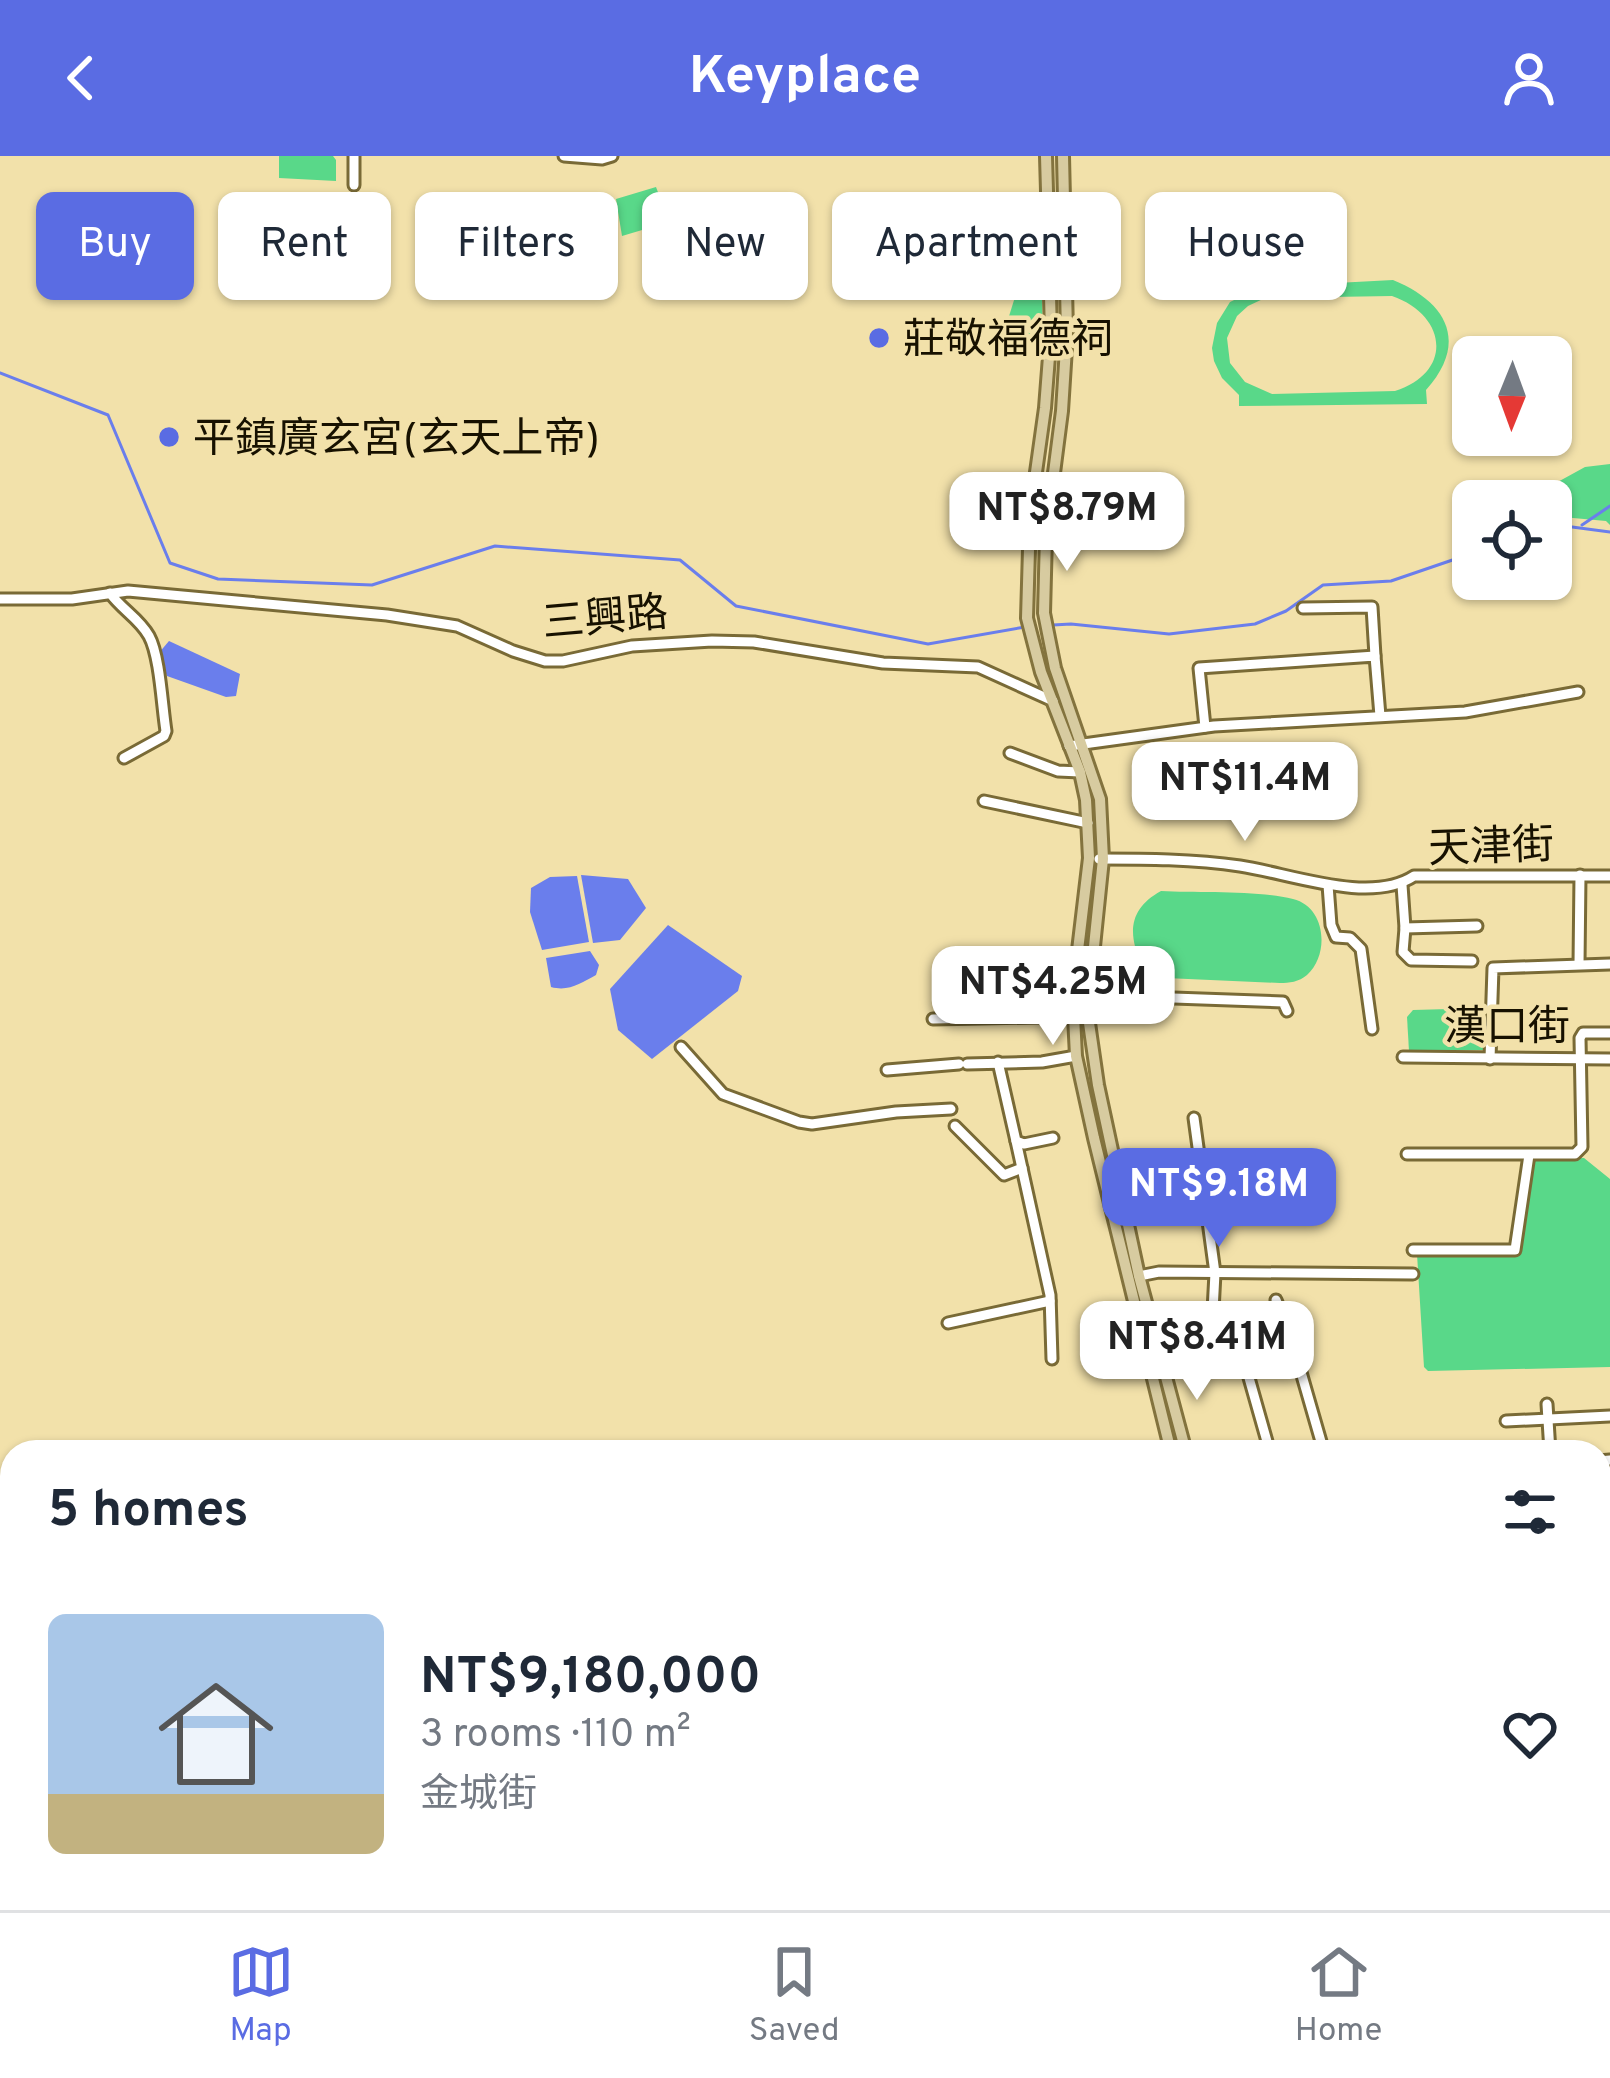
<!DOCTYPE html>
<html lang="en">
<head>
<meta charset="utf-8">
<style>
	:root { --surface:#fff; --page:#f6f6f7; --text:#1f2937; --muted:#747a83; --line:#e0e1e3; --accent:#5a6ce3 }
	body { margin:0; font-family:Overpass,"Noto Sans TC",sans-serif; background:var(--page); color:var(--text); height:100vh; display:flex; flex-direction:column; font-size:45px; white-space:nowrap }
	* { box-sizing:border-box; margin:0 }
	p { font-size:39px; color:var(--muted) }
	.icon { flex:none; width:66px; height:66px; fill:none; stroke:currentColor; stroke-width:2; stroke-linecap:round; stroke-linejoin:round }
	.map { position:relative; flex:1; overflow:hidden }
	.panel { position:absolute; left:0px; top:1284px; width:1611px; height:471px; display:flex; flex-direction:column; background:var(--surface); border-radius:36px 36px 0 0; box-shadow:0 3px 9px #0004 }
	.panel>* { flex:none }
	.top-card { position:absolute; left:36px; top:36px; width:1539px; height:108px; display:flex; gap:24px }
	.needle { width:78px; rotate:181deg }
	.controls { position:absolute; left:1452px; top:180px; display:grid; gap:24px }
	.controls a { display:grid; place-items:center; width:120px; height:120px; border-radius:18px; background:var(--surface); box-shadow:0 3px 9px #0004; font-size:60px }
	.price { position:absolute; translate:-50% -102px; padding:0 27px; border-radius:24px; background:#fff; color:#222; font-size:39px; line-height:78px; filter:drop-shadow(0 3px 6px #0008) }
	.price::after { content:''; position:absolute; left:50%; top:72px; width:36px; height:27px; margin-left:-18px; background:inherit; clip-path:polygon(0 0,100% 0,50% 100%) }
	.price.current { background:var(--accent); color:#fff }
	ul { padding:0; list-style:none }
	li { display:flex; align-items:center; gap:36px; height:300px; padding:0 48px }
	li+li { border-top:3px solid var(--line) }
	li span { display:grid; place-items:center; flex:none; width:336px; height:240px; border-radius:18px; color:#555 }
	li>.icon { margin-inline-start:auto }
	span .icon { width:144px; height:144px; fill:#fffc; stroke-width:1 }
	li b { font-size:51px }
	h2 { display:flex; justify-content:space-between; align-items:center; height:144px; padding:0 48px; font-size:51px }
	.chip { padding:0 42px; border-radius:18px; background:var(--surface); box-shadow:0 3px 9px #0004; font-size:42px; line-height:108px }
	.chip.current { background:var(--accent); color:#fff }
	header { display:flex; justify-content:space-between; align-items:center; height:156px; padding:0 48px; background:var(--accent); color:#fff; font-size:54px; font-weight:700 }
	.tabs { display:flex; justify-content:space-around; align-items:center; height:168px; border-top:3px solid var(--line); background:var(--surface); font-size:33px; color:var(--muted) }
	.tabs a { display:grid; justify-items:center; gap:6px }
	.tabs .current { color:var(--accent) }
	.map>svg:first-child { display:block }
</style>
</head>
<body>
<header><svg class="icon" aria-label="back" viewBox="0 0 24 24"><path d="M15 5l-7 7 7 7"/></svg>Keyplace<svg class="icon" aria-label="person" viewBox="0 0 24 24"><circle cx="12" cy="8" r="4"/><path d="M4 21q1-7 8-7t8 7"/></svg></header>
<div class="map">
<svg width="1610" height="1754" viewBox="0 0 1610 1754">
	<rect width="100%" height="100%" fill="#f2e1aa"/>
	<g fill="#59d889" fill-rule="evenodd">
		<polygon points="279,0 333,0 336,4 336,25 279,22"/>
		<polygon points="656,31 669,66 622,80 616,43"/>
		<polygon points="1040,61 1043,181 1005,173"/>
		<path d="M 1393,124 C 1447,146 1469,186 1426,234 L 1427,248 L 1239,250 L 1239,239 L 1222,222 L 1214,205 L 1212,192 L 1217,167 L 1230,146 L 1261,131 ZM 1392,140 C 1447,159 1454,216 1395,235 L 1272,238 L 1245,226 L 1230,207 L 1227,182 L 1237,160 L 1248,150 L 1265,142 Z"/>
		<polygon points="1610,308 1610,369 1606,365 1551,360 1551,345 1523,345 1585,311"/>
		<path d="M 1161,735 C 1199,737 1257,734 1293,743 C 1326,751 1330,798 1307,819 C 1299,826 1289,827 1280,827 L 1121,820 L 1121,807 L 1141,807 C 1127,776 1130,752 1161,735 Z"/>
		<polygon points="1485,852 1484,894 1409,895 1407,861 1413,854"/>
		<polygon points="1584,1002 1610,1023 1610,1211 1428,1215 1424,1211 1417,1098 1518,1098 1534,1003"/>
	</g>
	<g fill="#6a7eec">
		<polygon points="169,485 240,518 236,540 226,541 167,520 158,498"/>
		<polygon points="581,719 628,723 646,752 620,784 593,787"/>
		<polygon points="577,720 589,786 542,794 530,756 531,732 550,721"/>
		<polygon points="668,769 742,820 738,835 652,903 618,874 610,833"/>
		<path d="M 590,795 L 599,809 L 596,819 C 581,827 569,836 551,831 L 546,802 Z"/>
	</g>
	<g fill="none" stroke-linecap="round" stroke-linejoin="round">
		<g stroke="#6a7eec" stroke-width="3">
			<polyline points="0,217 108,259 170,407 218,423 372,429 495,390 680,404 736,450 928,488 1025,471"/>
			<polyline points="1582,369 1610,350"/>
			<polyline points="1551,371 1557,369 1610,376"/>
			<polyline points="1053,469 1071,468 1169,478 1255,468 1286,455 1323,429 1391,425 1473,397"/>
		</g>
		<defs>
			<g id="minor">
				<polyline points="564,0 602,3 612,0"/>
				<polyline points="354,29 354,0"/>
				<path d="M 110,437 C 121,453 139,462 149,480 C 160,500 162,550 166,575 L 164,580 L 124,602"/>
				<polyline points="0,443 72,443 128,435 387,459 457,470 513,495 545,505 563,505 632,490 712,485 754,486 883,507 978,511 1053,545"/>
				<polyline points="1303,452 1372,451 1375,500"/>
				<polyline points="1205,571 1199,512 1375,500 1380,560"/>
				<polyline points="1069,590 1214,570 1465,556 1578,536"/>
				<polyline points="1010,597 1058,615 1080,616"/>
				<polyline points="984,645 1088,667"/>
				<path d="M 1099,703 C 1145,703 1193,703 1240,710 C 1288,717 1370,749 1414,720 L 1610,720"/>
				<polyline points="1328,729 1331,769 1336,781 1350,782 1361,793 1372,873"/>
				<polyline points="1402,729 1405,772 1403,796 1411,804 1472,805"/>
				<polyline points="1405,772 1477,770"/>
				<polyline points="1579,808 1580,719"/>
				<polyline points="1089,839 1283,846 1287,855"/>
				<polyline points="933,863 1089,860"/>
				<polyline points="681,891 723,938 799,966 812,968 896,956 951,953"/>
				<polyline points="1403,901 1610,903"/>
				<polyline points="1490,903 1493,812 1610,808"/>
				<polyline points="998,906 1016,985 1024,988 1053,982"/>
				<polyline points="967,908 1042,906 1076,900"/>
				<polyline points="887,914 959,908"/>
				<polyline points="955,970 1004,1019 1022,1012"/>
				<polyline points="1016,985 1050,1139 1052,1203"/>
				<polyline points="1407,998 1575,998 1582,991 1580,882 1583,877 1610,877"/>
				<polyline points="1413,1094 1515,1094 1529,999"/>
				<polyline points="1139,1120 1159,1116 1413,1118"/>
				<polyline points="1276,1144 1290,1178 1324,1296"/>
				<polyline points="1180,1157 1209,1157 1213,1155 1215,1117 1194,962"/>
				<polyline points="948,1167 1050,1145"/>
				<polyline points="1240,1190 1270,1296"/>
				<polyline points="1547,1248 1550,1296"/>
				<polyline points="1506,1265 1610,1260"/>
				<polyline points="1424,1296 1427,1293"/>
				<polyline points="1599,1305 1610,1304"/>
				<polyline points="0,1331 12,1347"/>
				<polyline points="1599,1396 1610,1395"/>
				<polyline points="1599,1515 1610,1515"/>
				<polyline points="1599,1605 1610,1604"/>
				<polyline points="380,1743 391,1754"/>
				<polyline points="1492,1743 1493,1754"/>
				<polyline points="1581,1743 1582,1754"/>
				<polyline points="540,1754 553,1743"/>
				<polyline points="878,1754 899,1743"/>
				<polyline points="1364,1754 1364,1743"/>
			</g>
			<g id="major">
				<polyline points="1046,0 1051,175 1045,252 1030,359 1027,462 1041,516 1080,616 1086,644 1089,702 1076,811 1074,860 1076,900 1094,982 1171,1296"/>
				<polyline points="1063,0 1067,176 1062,255 1046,379 1044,457 1055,512 1100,643 1103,703 1089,839 1089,867 1098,929 1139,1120 1186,1296"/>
				<polyline points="1158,1754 1160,1743"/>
				<polyline points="1174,1754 1176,1743"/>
			</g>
		</defs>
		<use href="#minor" stroke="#796a36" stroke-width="15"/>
		<use href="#major" stroke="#83733e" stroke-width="16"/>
		<use href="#minor" stroke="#fff" stroke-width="9"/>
		<use href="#major" stroke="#d7cba0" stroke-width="10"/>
	</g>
	<g fill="#5a6ce3" stroke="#f2e1aa" stroke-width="4.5">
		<circle cx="879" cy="182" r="12"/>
		<circle cx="169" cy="281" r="12"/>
	</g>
	<g text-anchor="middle" stroke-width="9" stroke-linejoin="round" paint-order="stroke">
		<g font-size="42" fill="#171100" stroke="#f2e1aa" text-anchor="start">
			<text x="903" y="197">莊敬福德祠</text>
			<text x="193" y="296">平鎮廣玄宮(玄天上帝)</text>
		</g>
		<g font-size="42" fill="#171100" stroke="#f2e1aa">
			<text transform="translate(605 460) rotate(-5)" y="15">三興路</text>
			<text transform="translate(1491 689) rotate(-2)" y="15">天津街</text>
			<text x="1507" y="884">漢口街</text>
		</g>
	</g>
</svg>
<div class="controls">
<a><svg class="needle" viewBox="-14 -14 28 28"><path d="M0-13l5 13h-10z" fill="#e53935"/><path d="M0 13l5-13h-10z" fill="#747a83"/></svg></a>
<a><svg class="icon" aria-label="locate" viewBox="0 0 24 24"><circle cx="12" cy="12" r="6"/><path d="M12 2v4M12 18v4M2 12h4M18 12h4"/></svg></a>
</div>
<b class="price" style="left:1067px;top:418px">NT$8.79M</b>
<b class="price" style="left:1245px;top:688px">NT$11.4M</b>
<b class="price" style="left:1053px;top:892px">NT$4.25M</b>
<b class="price current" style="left:1219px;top:1094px">NT$9.18M</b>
<b class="price" style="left:1197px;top:1247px">NT$8.41M</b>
<div class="top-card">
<a class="chip current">Buy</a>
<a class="chip">Rent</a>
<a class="chip">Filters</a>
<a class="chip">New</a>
<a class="chip">Apartment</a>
<a class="chip">House</a>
</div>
<section class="panel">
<h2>5 homes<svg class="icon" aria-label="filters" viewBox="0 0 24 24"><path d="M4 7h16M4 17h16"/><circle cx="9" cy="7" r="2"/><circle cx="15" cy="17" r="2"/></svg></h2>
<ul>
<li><span style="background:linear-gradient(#a9c7e8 75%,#c2b280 0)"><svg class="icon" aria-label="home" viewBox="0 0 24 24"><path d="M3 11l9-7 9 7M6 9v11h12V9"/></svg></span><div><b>NT$9,180,000</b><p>3 rooms · 110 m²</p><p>金城街</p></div><svg class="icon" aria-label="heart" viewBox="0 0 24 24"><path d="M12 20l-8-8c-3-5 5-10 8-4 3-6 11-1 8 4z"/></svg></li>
</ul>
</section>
</div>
<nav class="tabs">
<a class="current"><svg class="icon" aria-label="map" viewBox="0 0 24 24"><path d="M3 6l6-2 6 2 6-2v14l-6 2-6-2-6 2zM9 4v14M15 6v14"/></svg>Map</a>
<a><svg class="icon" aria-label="saved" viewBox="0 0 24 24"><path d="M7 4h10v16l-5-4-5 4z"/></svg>Saved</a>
<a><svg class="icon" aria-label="home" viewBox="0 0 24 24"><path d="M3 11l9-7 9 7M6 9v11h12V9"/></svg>Home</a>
</nav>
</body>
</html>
